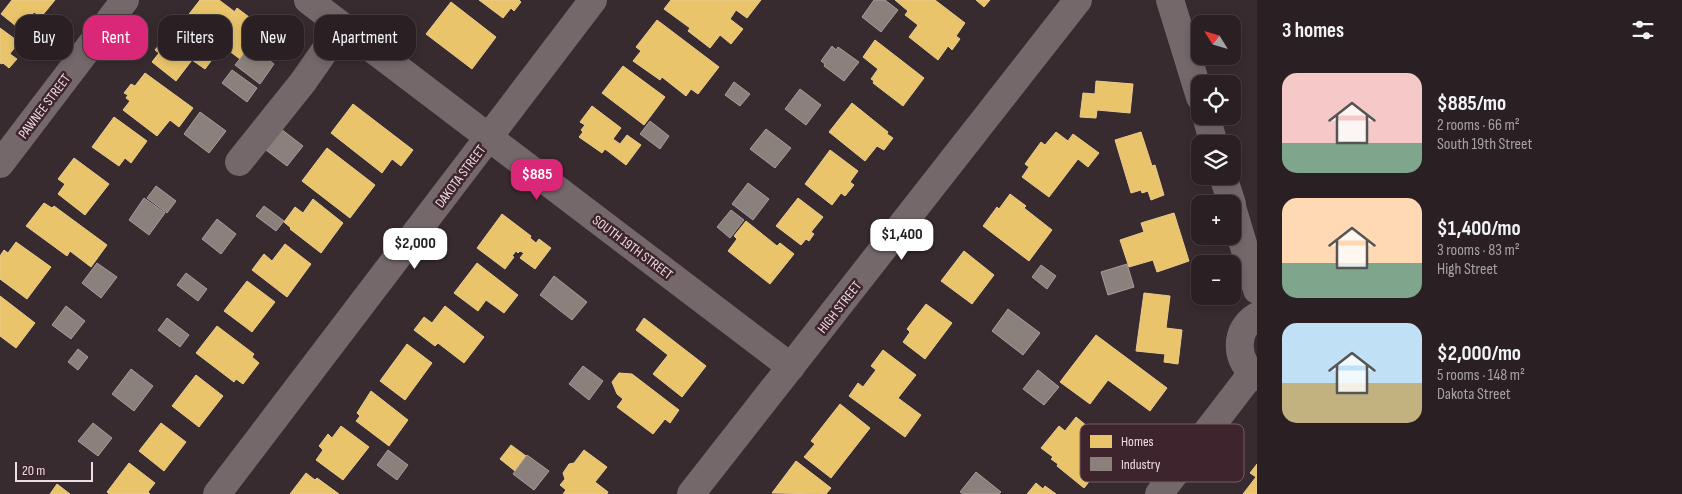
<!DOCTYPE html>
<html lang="en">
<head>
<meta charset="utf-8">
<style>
	:root { --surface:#2a2023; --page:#362d30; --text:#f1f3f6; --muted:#a5a3a6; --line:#463e41; --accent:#db2777 }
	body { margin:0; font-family:"Sofia Sans Condensed",sans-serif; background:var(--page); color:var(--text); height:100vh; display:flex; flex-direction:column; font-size:19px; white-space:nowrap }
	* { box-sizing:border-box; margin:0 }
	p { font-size:16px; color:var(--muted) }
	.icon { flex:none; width:28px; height:28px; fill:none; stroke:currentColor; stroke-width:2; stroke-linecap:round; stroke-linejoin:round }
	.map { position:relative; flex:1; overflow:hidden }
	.details { display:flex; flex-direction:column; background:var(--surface); width:425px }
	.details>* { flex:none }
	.hud { position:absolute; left:15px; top:15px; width:475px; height:45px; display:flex; gap:10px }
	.needle { width:32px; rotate:307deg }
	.tools { position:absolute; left:1191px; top:15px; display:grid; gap:10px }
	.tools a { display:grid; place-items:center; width:50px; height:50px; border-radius:10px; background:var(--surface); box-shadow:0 2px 8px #0003,0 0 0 1px var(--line); font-size:25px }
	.scale { position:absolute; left:15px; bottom:12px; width:78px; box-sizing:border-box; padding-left:5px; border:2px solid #eddce1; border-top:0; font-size:14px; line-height:18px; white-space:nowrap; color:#eddce1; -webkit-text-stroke:4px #3e252d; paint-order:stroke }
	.price { position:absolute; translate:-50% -42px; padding:0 11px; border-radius:10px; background:#fff; color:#222; font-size:16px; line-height:32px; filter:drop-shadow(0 1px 2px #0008) }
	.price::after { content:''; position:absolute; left:50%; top:30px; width:15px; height:11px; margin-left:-8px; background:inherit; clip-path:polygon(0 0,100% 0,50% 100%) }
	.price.selected { background:var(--accent); color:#fff }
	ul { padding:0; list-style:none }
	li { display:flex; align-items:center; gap:15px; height:125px; padding:0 25px }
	li span { display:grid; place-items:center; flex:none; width:140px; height:100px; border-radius:15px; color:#555 }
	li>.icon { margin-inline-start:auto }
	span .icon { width:60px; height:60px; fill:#fffc; stroke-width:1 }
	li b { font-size:21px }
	h2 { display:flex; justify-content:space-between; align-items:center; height:60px; padding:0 25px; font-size:21px }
	.tag { padding:0 18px; border-radius:15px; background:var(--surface); box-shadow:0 2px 8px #0003,0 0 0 1px var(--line); font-size:18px; line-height:45px }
	.tag.selected { background:var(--accent); color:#fff }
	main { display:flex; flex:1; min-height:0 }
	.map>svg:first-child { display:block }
</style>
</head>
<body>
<main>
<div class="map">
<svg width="1257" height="494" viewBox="0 0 1257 494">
	<rect width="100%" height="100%" fill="#382b2f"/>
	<g fill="#e9c46a" stroke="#eacb8e">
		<polygon points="12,0 55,0 41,17 34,12 21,30 1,14"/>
		<polygon points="200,0 219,0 235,12 231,17 250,31 240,45 247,50 240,59 216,41 214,44 199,32 202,30 186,18"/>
		<polygon points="479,0 519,0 521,2 514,11 511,8 503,18"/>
		<polygon points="671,0 761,0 747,18 736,10 730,19 743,29 731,44 720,35 710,48 688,31 690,28 664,9"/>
		<polygon points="895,0 935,0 965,23 956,36 960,39 952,50 948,46 938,60 909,37 918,25 905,15 908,11"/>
		<polygon points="976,0 990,0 984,7"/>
		<polygon points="451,2 496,37 472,69 426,34"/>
		<polygon points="237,8 257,23 250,31 231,17"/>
		<polygon points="657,20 719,67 698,94 691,89 686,96 662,77 660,80 633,61 641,51 636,47"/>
		<polygon points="0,28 19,42 2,64 0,63"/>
		<polygon points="174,33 186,43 189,39 214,57 205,69 192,60 176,81 152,62 159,53 155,50 164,39 168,42"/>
		<polygon points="875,40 924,78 903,106 873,83 874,81 871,79 878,69 863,57"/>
		<polygon points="10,54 17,59 9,68 3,63"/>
		<polygon points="623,66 665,97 644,125 602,93"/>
		<polygon points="145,73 193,108 179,127 170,120 157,136 123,110 130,101 126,98 128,95 124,93 131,84 135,86"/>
		<polygon points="1096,81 1133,84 1130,113 1097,110 1096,118 1080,117 1083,93 1095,94"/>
		<polygon points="852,103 888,132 887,134 893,138 884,150 877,146 865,161 829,132"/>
		<polygon points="353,104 413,150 401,166 392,159 382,173 331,133"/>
		<polygon points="592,106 621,128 613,139 620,144 627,135 641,145 626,165 605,149 602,153 579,137 583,132 581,130 585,125 580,122"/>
		<polygon points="114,117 147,141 131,163 125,158 119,166 92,147"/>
		<polygon points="1056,132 1068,141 1073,134 1099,153 1088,167 1078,159 1049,197 1022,177 1029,167 1025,164 1041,142 1045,145"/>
		<polygon points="1141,132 1152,166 1155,165 1164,195 1151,200 1148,191 1142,193 1141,190 1131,193 1115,140"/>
		<polygon points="327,148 375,185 350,218 302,181"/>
		<polygon points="830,150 858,171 850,182 854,185 845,196 841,193 832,205 805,184"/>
		<polygon points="74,158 109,184 85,215 58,194 65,184 58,179"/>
		<polygon points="1010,194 1026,206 1024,208 1052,230 1029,261 983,226 997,207 999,209"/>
		<polygon points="798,198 823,217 811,232 814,234 809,241 806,239 801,245 776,226"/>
		<polygon points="313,199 343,223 321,253 290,229 291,228 284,222 295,207 303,213"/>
		<polygon points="44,203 52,208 54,206 107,245 91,267 70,251 67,256 26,226"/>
		<polygon points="1174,213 1189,261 1157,272 1153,260 1129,267 1120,240 1144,232 1141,223"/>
		<polygon points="502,214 531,236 530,238 536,243 539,239 551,248 535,269 520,258 524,253 520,251 518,253 516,251 512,256 514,257 505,269 477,248"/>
		<polygon points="746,221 777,246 780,243 794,254 770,284 728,251 737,239 734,236"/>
		<polygon points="16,242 51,267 27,299 0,279 0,256 4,250 8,253"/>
		<polygon points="285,244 311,264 287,297 252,270 264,254 272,261"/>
		<polygon points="964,251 994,275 972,304 941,281"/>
		<polygon points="477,263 518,295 504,313 486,300 478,311 454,293"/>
		<polygon points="247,281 275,302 252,332 224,311"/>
		<polygon points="1144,293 1170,296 1166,328 1182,330 1178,364 1164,362 1165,354 1136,351"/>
		<polygon points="0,296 35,323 16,348 0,336"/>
		<polygon points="926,304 952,323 925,359 903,342 910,332 907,329"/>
		<polygon points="445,306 484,337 464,363 438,343 435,346 414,330 424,317 432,323"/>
		<polygon points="644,318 706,366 682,397 653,374 668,355 636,330"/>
		<polygon points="217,326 254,354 252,357 259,363 243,384 236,379 234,382 196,353"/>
		<polygon points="1096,335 1167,388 1150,411 1108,380 1090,404 1060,382"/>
		<polygon points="407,344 432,363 405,400 380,381"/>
		<polygon points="883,350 916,375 898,398 921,415 905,437 849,396 858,383 863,387 876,370 871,366"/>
		<polygon points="619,373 632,374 679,410 670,423 665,419 653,434 617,407 623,399 617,394 612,382"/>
		<polygon points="196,375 223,396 199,427 172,406"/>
		<polygon points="371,391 408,420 389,446 356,421 360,416 357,413"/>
		<polygon points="840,404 870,428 831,478 804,457 815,444 811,441"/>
		<polygon points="1076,417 1115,449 1084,488 1057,466 1058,464 1051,459 1053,457 1041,448 1059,426 1065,431"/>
		<polygon points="161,423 186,442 164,471 139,451"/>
		<polygon points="341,426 369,447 343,480 316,460 323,450 319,446 328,434 332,438"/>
		<polygon points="511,445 526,456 515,471 500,459"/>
		<polygon points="584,450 607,467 595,482 608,492 607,494 563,494 566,490 560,485 565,479 563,473 569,464 574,463"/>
		<polygon points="796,461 831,488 826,494 772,493"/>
		<polygon points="129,463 155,483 148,492 150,494 109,494 107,492"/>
		<polygon points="1257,464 1257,494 1243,494 1256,477 1250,473"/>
		<polygon points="306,473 315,480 317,478 339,494 290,494"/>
		<polygon points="1036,483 1043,489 1045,486 1056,494 1027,494"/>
		<polygon points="57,484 70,494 50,494"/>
	</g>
	<g fill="#8a817c" stroke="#a89c9a">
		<polygon points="874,0 885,0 898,10 881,32 862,17"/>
		<polygon points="250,46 274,64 260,84 235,65"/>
		<polygon points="832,46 836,50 838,47 859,62 844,81 824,66 825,64 821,61"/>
		<polygon points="232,70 257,88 247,102 222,83"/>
		<polygon points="734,82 750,94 740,106 725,95"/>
		<polygon points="800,89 821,105 806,125 785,109"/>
		<polygon points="200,112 226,131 209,153 184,134"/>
		<polygon points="650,121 669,136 660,149 640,134"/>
		<polygon points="281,129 303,146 287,166 266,150"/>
		<polygon points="766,129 791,148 775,168 750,149"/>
		<polygon points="748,183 769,199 753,220 732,204"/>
		<polygon points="156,186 176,201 167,213 147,198"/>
		<polygon points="144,198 165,213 149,235 129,220"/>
		<polygon points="264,206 284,221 276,231 256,216"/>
		<polygon points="731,210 744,220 730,238 717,227"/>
		<polygon points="217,219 236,234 221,254 202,239"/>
		<polygon points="97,263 117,277 101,298 82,283"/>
		<polygon points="1127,264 1134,287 1108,295 1101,272"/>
		<polygon points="1041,265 1056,276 1047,289 1032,277"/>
		<polygon points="186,273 207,289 198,301 177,285"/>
		<polygon points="554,276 587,302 572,320 540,295"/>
		<polygon points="66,306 85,321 71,339 52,325"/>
		<polygon points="1008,309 1040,333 1023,355 992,331"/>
		<polygon points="167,318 189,335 180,347 158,330"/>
		<polygon points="78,349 88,357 78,370 68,362"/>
		<polygon points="583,366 603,381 589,400 569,384"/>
		<polygon points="131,369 153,386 134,411 112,394"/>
		<polygon points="1038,370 1059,387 1044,405 1023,389"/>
		<polygon points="93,423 112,438 98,456 78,441"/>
		<polygon points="388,450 408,465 397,480 377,465"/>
		<polygon points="527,455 549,471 534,490 513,474"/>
		<polygon points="976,472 1001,492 999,494 963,494 960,492"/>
	</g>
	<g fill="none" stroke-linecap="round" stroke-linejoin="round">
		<g stroke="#74686b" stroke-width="28">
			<polyline points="308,0 791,367"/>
			<polyline points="1170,0 1200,97"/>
			<polyline points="1206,116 1214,144"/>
			<polyline points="239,162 303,82 342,26"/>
			<polyline points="0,164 125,0"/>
			<polyline points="1223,176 1232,204"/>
			<polyline points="1232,207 1257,290"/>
			<path d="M 1257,316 C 1233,330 1235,362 1257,377"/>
			<polyline points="217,494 593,0"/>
			<polyline points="691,494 1078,0"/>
			<polyline points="1159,494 1252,373"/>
		</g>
	</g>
	<g text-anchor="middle" stroke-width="5" stroke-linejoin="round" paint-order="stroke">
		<g font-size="14" fill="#eddce1" stroke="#3e252d">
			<text transform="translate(44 106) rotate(-53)" y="5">PAWNEE STREET</text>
			<text transform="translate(460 176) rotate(-53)" y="5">DAKOTA STREET</text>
			<text transform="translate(633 247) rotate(37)" y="5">SOUTH 19TH STREET</text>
			<text transform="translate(839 307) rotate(-52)" y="5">HIGH STREET</text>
		</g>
	</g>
	<rect x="1080" y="424" width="164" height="58" rx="8" fill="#3e252d" stroke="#735c63" stroke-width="1"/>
	<rect x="1090" y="435" width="22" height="13" fill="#e9c46a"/>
	<rect x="1090" y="457" width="22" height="14" fill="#8a817c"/>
	<g font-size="14" fill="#eddce1">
		<text x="1121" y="446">Homes</text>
		<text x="1121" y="469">Industry</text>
	</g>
</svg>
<div class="tools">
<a><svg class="needle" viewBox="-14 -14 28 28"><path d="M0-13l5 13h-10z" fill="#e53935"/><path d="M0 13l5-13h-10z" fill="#a5a3a6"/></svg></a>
<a><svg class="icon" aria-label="locate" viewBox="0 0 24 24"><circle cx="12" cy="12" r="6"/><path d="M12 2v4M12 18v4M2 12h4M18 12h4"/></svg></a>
<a><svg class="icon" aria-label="layers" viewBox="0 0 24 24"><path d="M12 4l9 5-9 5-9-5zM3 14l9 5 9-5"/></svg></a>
<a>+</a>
<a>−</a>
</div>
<div class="scale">20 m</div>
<b class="price selected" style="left:537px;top:201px">$885</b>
<b class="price" style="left:902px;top:261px">$1,400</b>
<b class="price" style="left:415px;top:270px">$2,000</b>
<div class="hud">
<a class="tag">Buy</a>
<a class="tag selected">Rent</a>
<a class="tag">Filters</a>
<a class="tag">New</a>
<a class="tag">Apartment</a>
</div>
</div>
<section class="details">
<h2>3 homes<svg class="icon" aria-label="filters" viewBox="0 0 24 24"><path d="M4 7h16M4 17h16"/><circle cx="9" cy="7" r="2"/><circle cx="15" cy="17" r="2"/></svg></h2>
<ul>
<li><span style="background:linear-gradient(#f6c9c9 70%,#7fa58c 0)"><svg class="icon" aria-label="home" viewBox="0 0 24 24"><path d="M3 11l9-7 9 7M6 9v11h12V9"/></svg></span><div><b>$885/mo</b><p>2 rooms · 66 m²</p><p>South 19th Street</p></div></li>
<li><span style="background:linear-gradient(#ffd9b3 65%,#7fa58c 0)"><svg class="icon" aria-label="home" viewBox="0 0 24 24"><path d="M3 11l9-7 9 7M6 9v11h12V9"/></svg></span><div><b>$1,400/mo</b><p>3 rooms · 83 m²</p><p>High Street</p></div></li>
<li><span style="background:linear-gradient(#bfe0f5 60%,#c2b280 0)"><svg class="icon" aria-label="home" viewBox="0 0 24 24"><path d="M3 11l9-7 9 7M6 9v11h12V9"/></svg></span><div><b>$2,000/mo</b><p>5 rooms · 148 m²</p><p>Dakota Street</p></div></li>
</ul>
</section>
</main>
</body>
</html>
